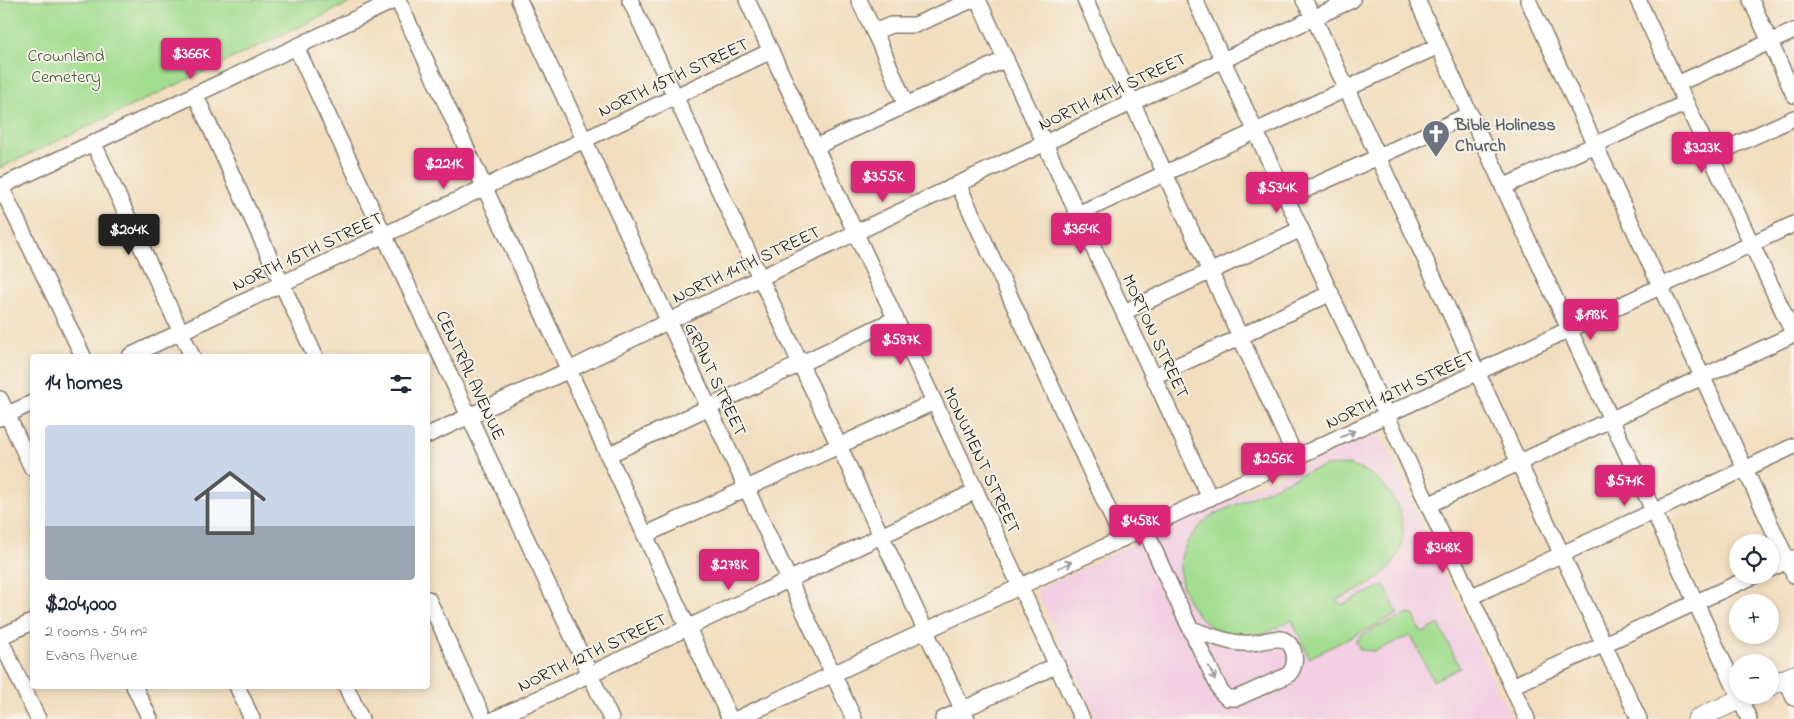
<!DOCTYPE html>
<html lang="en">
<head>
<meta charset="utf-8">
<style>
	:root { --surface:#fff; --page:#f2f2f3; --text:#1f2937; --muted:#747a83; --accent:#db2777 }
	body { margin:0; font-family:"Indie Flower",sans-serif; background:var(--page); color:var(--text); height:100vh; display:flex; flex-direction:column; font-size:19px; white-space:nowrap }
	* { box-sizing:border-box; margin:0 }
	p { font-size:16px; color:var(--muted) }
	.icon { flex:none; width:28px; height:28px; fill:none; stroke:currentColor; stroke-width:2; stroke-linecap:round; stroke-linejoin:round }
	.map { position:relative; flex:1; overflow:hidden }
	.details { position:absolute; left:30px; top:354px; width:400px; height:335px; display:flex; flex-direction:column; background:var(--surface); border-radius:5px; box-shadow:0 2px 8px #0003 }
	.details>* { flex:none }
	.fabs { position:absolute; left:1729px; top:534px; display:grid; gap:10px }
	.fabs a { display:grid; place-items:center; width:50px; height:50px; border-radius:50%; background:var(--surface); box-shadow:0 2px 8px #0003; font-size:25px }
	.price { position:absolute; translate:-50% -42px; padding:0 11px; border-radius:5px; background:var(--accent); color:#fff; font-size:16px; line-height:32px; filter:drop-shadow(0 1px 2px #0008) }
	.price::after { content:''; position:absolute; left:50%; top:30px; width:15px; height:11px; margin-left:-8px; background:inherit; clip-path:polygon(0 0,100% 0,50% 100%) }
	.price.on { background:#222; color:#fff }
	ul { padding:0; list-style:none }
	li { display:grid; align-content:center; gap:10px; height:265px; padding:0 15px }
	li span { display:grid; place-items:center; height:155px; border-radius:5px; color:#555 }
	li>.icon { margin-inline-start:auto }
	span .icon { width:90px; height:90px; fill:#fffc; stroke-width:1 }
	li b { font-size:21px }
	h2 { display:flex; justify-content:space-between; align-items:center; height:60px; padding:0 15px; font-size:21px }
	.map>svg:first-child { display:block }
</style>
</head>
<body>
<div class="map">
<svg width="1794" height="719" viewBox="0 0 1794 719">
	<rect width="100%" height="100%" fill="#f7f3e8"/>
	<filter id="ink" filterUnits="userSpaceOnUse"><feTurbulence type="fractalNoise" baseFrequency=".02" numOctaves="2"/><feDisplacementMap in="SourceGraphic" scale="10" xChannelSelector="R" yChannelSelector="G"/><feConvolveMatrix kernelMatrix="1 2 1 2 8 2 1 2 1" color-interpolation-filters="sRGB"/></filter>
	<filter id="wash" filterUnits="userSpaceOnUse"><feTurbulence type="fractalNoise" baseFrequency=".0096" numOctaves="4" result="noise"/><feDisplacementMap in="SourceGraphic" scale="20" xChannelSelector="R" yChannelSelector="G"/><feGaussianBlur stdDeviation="1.12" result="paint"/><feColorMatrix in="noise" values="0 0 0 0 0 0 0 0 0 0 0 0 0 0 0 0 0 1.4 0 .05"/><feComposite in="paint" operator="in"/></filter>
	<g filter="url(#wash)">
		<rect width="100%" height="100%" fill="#f2debf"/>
		<polygon fill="#f2cfe2" points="1378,430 1511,719 1097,719 1036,590"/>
		<g fill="#a2dd90" stroke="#5f7c56">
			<polygon points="0,0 356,0 0,168"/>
			<path d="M 1349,465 C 1356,468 1364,470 1370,474 C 1407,499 1417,550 1378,578 C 1366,588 1351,593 1337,600 L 1341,605 L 1384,585 L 1398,614 L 1309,658 L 1292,620 C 1278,627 1265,635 1249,637 C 1210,641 1178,602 1180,565 C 1181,546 1196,529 1209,517 L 1304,473 L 1326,466 Z"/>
			<path d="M 1409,614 L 1414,615 L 1419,629 L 1424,632 L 1439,624 L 1460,668 L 1433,681 L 1412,637 L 1410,636 L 1375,651 L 1360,650 L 1356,641 C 1361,632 1398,619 1409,614 Z"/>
		</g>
	</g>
	<g filter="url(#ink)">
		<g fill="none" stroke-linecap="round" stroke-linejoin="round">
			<defs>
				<g id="minor">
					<polyline points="398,0 730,719"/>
					<polyline points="519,0 854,719"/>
					<polyline points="630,0 967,719"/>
					<polyline points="747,0 1082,719"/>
					<polyline points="859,0 883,51 906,105"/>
					<polyline points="978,0 1210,498"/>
					<polyline points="1085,0 1296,458"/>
					<polyline points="1195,0 1527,719"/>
					<polyline points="1304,0 1314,18 1519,463 1639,719"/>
					<polyline points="1417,0 1738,694"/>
					<polyline points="1528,0 1794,575"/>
					<polyline points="1638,0 1794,335"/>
					<polyline points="1751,0 1794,95"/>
					<polyline points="874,32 891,25 915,25 972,0"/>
					<polyline points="296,47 611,719"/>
					<polyline points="1677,84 1794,31"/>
					<polyline points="195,94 315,356"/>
					<polyline points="93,142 192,356"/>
					<polyline points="815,147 1006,59"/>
					<polyline points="1384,154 1470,114"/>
					<polyline points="1711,156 1794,118"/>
					<polyline points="958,184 1122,539"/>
					<polyline points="0,187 395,0"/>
					<polyline points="1,187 83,356"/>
					<polyline points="1503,187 1686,103"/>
					<polyline points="1287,198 1378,157"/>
					<polyline points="1078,214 1438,46"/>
					<polyline points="1124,312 1301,229"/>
					<polyline points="130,356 771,51"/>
					<polyline points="1154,376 1241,337 1263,325 1331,293"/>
					<polyline points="0,399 32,468"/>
					<polyline points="0,418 32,403"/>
					<polyline points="428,435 569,370 669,321 1045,143 1352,0"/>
					<polyline points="608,455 895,319"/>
					<polyline points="1428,505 1794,334"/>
					<path d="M 1145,528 C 1168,584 1195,638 1221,692 L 1227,698 L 1237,698 L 1288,675 C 1297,666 1297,649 1286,641 C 1277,635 1261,643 1251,643 C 1232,645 1210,635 1191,629"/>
					<polyline points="645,535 934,402"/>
					<polyline points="1770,569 1794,558"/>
					<polyline points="1470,597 1794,446"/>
					<polyline points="428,599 484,719"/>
					<polyline points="0,637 32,622"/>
					<polyline points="0,639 38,719"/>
					<polyline points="1786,678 1794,698"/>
					<polyline points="134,686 150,719"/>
					<polyline points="237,686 252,719"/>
					<polyline points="346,686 361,719"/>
					<polyline points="1512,686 1756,575"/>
					<polyline points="1738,695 1749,719"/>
					<polyline points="495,719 976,491"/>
					<polyline points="737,719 1794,224"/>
					<polyline points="943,719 1057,665"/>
				</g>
				<g id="major">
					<polyline points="1770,686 1794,675"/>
					<polyline points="1697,719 1749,695"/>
				</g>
			</defs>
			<use href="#minor" stroke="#877d6e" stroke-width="18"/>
			<use href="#major" stroke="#877d6e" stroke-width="21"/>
			<use href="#minor" stroke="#fff" stroke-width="15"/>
			<use href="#major" stroke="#fff" stroke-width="19"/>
		</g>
		<defs><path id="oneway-shaft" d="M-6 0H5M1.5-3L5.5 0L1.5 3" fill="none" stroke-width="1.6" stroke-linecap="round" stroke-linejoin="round" transform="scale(1.25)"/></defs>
		<g stroke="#999">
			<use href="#oneway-shaft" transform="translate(1348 434) rotate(-25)"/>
			<use href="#oneway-shaft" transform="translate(1065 565) rotate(-25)"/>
			<use href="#oneway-shaft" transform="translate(1212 673) rotate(65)"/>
		</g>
	</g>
	<defs>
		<symbol id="church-pin" viewBox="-11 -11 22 30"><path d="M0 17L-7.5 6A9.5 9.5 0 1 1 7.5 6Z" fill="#6b7280" stroke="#f7f3e8"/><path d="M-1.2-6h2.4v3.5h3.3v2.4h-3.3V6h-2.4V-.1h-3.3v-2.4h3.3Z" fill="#fff"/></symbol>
	</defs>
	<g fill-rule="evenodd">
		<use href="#church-pin" x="1420" y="118" width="32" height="43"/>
	</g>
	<g text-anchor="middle" stroke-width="4" stroke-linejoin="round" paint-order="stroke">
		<g font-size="18" fill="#44563f" stroke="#f7f3e8">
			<text x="66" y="61">Crownland<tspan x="66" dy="21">Cemetery</tspan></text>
		</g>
		<g font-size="18" fill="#1c1c1c" stroke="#f7f3e8">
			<text transform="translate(673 77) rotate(-25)" y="6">NORTH 15TH STREET</text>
			<text transform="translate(1112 91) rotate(-25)" y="6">NORTH 14TH STREET</text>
			<text transform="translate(307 251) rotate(-25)" y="6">NORTH 15TH STREET</text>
			<text transform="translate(746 264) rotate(-25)" y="6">NORTH 14TH STREET</text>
			<text transform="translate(1156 336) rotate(65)" y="6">MORTON STREET</text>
			<text transform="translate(471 375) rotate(65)" y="6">CENTRAL AVENUE</text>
			<text transform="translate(716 379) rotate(65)" y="6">GRANT STREET</text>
			<text transform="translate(1400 389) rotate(-25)" y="6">NORTH 12TH STREET</text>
			<text transform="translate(982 460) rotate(65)" y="6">MONUMENT STREET</text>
			<text transform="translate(592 652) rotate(-25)" y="6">NORTH 12TH STREET</text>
		</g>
		<g font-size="18" font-weight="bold" fill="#5b616d" stroke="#f7f3e8" text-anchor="start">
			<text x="1455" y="130">Bible Holiness<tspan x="1455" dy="21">Church</tspan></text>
		</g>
	</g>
</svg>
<div class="fabs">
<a><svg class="icon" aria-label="locate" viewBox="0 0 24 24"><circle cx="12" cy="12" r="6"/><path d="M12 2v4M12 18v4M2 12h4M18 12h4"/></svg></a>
<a>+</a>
<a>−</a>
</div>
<b class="price" style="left:191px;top:80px">$366K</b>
<b class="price" style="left:1702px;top:174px">$323K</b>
<b class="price" style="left:444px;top:190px">$221K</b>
<b class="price" style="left:883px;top:203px">$355K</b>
<b class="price" style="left:1277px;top:214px">$534K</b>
<b class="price" style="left:1081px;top:255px">$364K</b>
<b class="price on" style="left:129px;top:256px">$204K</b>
<b class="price" style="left:1591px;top:341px">$198K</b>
<b class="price" style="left:901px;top:366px">$587K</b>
<b class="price" style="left:1273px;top:485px">$256K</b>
<b class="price" style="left:1625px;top:507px">$571K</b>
<b class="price" style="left:1140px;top:547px">$458K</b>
<b class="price" style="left:1443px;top:574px">$348K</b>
<b class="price" style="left:729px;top:591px">$278K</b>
<section class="details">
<h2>14 homes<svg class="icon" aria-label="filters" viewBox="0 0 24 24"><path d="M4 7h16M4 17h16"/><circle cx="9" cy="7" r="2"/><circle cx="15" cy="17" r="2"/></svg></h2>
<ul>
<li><span style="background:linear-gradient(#c9d6e8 65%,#9aa5b1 0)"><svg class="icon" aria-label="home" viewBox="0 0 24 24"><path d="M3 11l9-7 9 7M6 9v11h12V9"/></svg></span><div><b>$204,000</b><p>2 rooms · 54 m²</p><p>Evans Avenue</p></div></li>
</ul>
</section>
</div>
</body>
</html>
